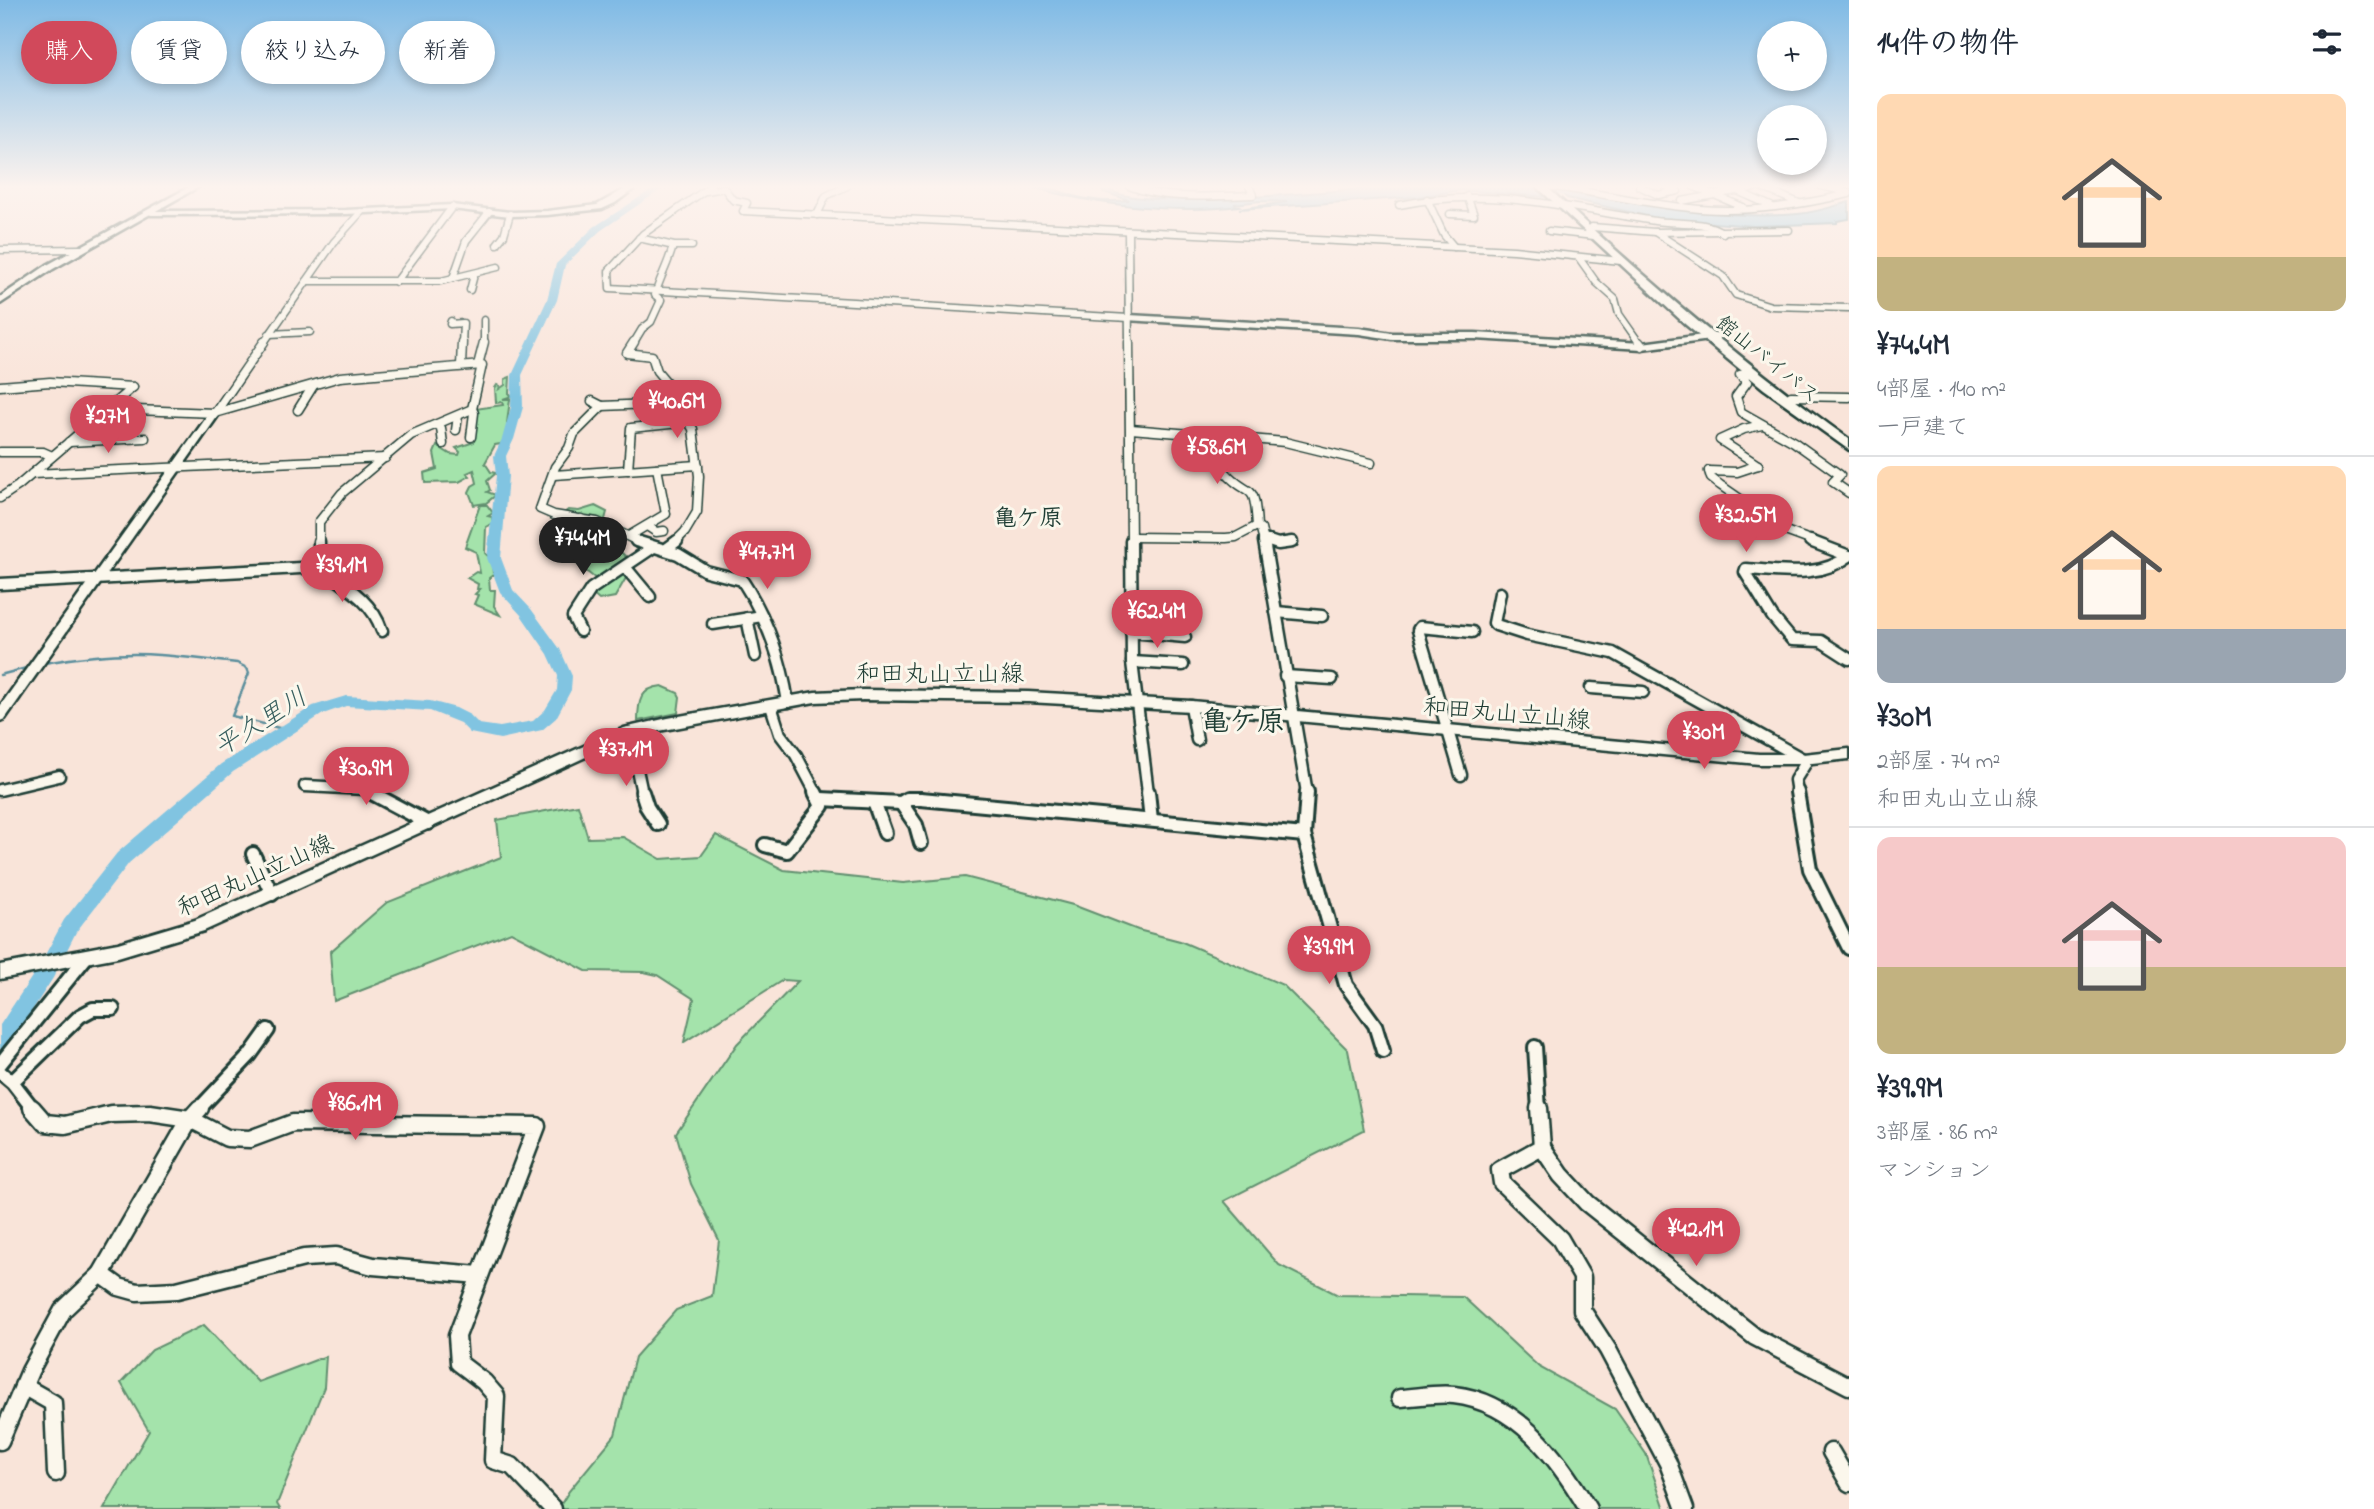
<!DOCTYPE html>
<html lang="ja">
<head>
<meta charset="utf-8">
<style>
	:root { --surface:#fff; --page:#f6f6f7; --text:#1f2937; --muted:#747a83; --line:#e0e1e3; --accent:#d1495b }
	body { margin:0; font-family:"Indie Flower","Klee One",sans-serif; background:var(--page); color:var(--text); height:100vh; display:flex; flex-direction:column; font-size:26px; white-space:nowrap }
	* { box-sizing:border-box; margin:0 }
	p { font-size:23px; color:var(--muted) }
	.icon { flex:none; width:38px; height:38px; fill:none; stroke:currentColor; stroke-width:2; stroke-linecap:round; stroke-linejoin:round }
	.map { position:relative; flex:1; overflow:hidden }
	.side { display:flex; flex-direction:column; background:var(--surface); width:525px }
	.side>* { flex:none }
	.banner { position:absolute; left:21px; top:21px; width:665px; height:63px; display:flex; gap:14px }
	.tools { position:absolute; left:1757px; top:21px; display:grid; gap:14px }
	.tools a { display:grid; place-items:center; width:70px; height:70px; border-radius:50%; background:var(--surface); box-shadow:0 4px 10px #0003; font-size:35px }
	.price { position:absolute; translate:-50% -60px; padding:0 16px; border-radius:24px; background:var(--accent); color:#fff; font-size:23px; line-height:46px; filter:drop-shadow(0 2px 4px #0008) }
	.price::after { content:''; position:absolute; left:50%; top:42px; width:21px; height:16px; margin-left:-10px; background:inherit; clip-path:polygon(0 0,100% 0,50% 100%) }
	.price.on { background:#222; color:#fff }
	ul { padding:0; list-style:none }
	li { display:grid; align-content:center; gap:14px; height:371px; padding:0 28px }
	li+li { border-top:2px solid var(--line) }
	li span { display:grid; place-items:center; height:217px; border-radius:14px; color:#555 }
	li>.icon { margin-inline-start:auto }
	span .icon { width:126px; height:126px; fill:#fffc; stroke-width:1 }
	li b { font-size:30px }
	h2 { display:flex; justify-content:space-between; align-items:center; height:84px; padding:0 28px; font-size:30px }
	.tag { padding:0 24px; border-radius:32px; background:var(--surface); box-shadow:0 4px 10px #0003; font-size:24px; line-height:63px }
	.tag.on { background:var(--accent); color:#fff }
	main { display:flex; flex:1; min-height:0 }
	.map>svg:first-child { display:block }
</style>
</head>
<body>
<main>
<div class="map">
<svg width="1849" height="1509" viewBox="0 0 1849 1509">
	<rect width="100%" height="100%" fill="#f9e4d9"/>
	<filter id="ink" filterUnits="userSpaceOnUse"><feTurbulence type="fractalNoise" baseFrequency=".0143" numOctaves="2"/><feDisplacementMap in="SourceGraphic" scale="14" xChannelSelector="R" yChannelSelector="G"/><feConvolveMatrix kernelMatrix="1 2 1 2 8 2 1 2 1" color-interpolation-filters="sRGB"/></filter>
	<g filter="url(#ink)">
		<g fill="#a4e3ab" stroke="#629070" stroke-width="2">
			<polygon points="510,377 509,393 512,396 503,399 510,399 507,423 510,430 501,444 495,445 485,463 491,472 496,473 487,481 490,490 487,492 496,495 486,503 474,505 469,492 472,486 477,483 474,470 467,473 470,476 459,482 425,483 424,473 437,469 434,453 437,446 450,454 459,455 460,452 456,448 474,442 475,409 503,405 502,402 496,403 495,388 497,385 500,386 499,389 505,385 505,379"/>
			<polygon points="480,505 487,505 493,513 488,516 492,517 492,524 486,527 485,553 492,560 493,575 489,578 490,590 495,590 494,606 500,615 474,604 478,595 475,594 480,589 477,589 478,584 467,578 476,572 480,573 476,552 465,547"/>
			<path d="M 595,506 L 607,512 C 598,537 617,548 634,564 L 615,597 L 599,600 L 591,593 L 596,579 L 553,545 L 557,518 L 568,510 L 579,511 Z"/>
			<path d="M 662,686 L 678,693 L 680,697 L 678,713 L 638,721 C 638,702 640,688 662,686 Z"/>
			<polygon points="578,805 588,838 623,837 661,859 701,856 716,835 784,870 903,883 965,877 1073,905 1138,930 1180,941 1283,985 1348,1050 1364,1130 1224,1201 1279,1265 1338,1295 1463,1297 1539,1367 1615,1409 1646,1454 1665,1509 558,1509 569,1491 615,1435 635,1357 676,1310 712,1296 719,1240 691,1184 676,1133 737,1044 798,981 783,980 684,1042 694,999 657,975 644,972 586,971 511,932 334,1001 330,952 386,903 501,857 497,820"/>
			<polygon points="204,1325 258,1382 326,1356 324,1387 277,1504 280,1509 104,1509 149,1431 121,1383 152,1350"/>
		</g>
		<g fill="#81c4e1" stroke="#5a8e9c" stroke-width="2">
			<path d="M 1030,186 C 1044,186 1054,189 1068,194 C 1085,201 1111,202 1129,200 L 1103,192 L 1099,186 L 1106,186 C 1122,216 1360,187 1402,186 C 1446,184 1491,186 1536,186 L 1547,197 L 1461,190 L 1417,197 L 1239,209 L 1287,202 L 1260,201 L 1234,204 L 1239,206 C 1176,214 1090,205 1030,186 Z"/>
			<path d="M 1556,188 C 1635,201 1718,221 1798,214 C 1818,212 1831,207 1849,202 L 1849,219 L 1837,221 L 1837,223 L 1754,226 L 1661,219 L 1567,198 Z"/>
		</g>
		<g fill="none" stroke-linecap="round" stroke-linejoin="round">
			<g stroke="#5a8e9c" stroke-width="2.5">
				<path d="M 44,663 C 73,658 105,654 135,654 C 169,654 203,660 237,663 L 247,668 L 249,673 L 232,716 L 287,730"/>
				<polyline points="0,675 30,667"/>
			</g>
			<g fill="#81c4e1" fill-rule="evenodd">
				<polygon points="657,186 666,186 600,231 565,265 557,300 522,375 523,407 514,439 506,456 508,476 501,558 513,590 531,609 560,649 572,676 571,690 556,718 542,730 500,739 470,733 460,723 430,711 346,706 323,714 233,772 129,863 76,932 53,978 7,1049 0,1051 0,1025 39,966 64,920 117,853 221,764 313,706 346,696 430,701 456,708 470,715 479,724 500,727 533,721 545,710 557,690 558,676 548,654 521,615 500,592 487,558 496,476 494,456 502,439 511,407 512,375 547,300 556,264 594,227"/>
				<polygon points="1501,186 1521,186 1586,196 1582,198"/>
			</g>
			<defs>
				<g id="street-far4">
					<polyline points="711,186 643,234 609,271 610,288 1129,318"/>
					<path d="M 1129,186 C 1167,201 1213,196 1253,195 L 1249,186"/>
					<path d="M 1547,186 C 1598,192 1649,205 1700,209 C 1751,213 1800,205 1849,194"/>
					<polyline points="1639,186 1658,195 1678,191 1666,186"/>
					<polyline points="1693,186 1743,207"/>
					<polyline points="1758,186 1799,203"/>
					<polyline points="1821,186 1849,192"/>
					<polyline points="1735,190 1771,206"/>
					<polyline points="706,191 724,188 733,200 747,203 743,211 1514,250 1621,261"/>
					<polyline points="1427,199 1444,235 1454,247"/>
					<polyline points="1682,201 1762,186"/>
					<path d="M 1399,205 C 1489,186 1567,208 1655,221 C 1677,224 1706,220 1723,233"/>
					<polyline points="1450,214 1474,215 1467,196"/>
					<polyline points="817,215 826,196 847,186"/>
					<polyline points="1592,227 1655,232 1789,230"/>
					<polyline points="1128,231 1129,344"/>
					<polyline points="1549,231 1594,236"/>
					<polyline points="1655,232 1723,276 1736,295 1771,306 1849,308"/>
					<polyline points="639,238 674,246 692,246"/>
					<polyline points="497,244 504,235 510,214"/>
					<polyline points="0,250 81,249"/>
					<polyline points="1579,258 1596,282 1615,299 1619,314 1640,344"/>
					<polyline points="453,278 466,241 489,212"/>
					<polyline points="307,281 441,281 498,267"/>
					<polyline points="396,282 452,207"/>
					<polyline points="470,290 474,275"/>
					<polyline points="451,321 450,324 463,323 462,344"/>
					<polyline points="269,334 310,332"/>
					<polyline points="263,344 334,242 361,212"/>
					<polyline points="484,344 484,320"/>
					<path d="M 633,344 L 642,329 L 651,322 L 661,300 L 655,295 C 660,277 668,265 673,246"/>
				</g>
				<g id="street-far3">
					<polyline points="634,342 627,353 652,356 657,371 667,383 671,399 682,410 693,429 699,476 697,512 685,532 675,542"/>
					<polyline points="1129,342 1131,542"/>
					<polyline points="1639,342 1642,346"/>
					<polyline points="478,365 484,342"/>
					<polyline points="461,366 462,342"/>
					<polyline points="1754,373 1740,375 1747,382 1736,397 1741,412 1794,442 1840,475 1833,482 1849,493"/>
					<polyline points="0,386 50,382 133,387"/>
					<polyline points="1791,396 1849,397"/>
					<polyline points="592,401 602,406 574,434 569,448 555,467 540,509 554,515 597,522 640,542"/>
					<polyline points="602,406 674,403"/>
					<polyline points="108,409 215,413 340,377 482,365 472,409 411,435 342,493 319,522 319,542"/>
					<polyline points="298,410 313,386"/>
					<polyline points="215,413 264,342"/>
					<polyline points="438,425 441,428 443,444"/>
					<polyline points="1131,429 1285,442 1371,463"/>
					<polyline points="456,430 458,416"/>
					<path d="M 1199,434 C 1207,446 1215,462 1225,472 C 1251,501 1254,477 1257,526 L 1261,529 L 1264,542"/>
					<polyline points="471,437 474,413 472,409"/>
					<polyline points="69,442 145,438"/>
					<polyline points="0,452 43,452 52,456"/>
					<polyline points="1758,465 1720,440 1744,429 1762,425"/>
					<polyline points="628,470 631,428 689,422"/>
					<polyline points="1709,471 1711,478 1720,485 1788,532 1815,542"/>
					<polyline points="1709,471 1737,472 1758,465"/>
					<polyline points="32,474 385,458"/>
					<polyline points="554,475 698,465"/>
					<polyline points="0,498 18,486 133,387"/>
					<polyline points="647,526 656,532 664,531"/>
					<polyline points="629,536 666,514 657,468"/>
					<polyline points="1132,537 1226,538 1236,537 1257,526"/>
					<polyline points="1264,539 1274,542"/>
					<polyline points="564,541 581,519"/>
					<polyline points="596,542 617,530"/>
					<polyline points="1289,542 1292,542"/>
				</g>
				<g id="street-far2">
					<polyline points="319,541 319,567"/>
					<path d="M 636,541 L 678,554 L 706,571 L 742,580 C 767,618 781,658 788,702"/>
					<polyline points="1131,541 1132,662 1148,793"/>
					<polyline points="1264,541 1307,793"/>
					<polyline points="1269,541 1278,544 1292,542"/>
					<polyline points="1810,541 1849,556"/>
					<polyline points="569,547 589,547 599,541"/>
					<polyline points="665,550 677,541"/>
					<path d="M 1849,556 C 1819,579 1782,571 1746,569 L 1745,572 L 1772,616 L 1792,640 L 1821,641 L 1849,659"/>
					<polyline points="626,568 650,597"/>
					<path d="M 0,584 L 319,567 C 344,585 372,600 382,631"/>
					<polyline points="1500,593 1494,623 1496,625 1527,635 1613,653 1803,759 1805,764 1795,780 1797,793"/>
					<polyline points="1276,612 1322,616"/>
					<polyline points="747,618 755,656"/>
					<polyline points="713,624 762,616"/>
					<polyline points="580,631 573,617 591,589 652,548"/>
					<polyline points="1131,632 1185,637"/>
					<polyline points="1132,662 1183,665"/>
					<polyline points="1285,676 1332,679"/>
					<polyline points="1591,688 1643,692"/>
					<polyline points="771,706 780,734 796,755 816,793"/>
					<polyline points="1191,706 1197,740"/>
					<polyline points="629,732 642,793"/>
					<polyline points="1461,775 1418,630 1420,627 1472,632"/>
					<polyline points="305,786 365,789 373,793"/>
					<polyline points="0,790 59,776"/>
				</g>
				<g id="street-far1">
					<polyline points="370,792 428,823"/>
					<polyline points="642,792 647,807 658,824"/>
					<polyline points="1148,792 1151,820"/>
					<polyline points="1307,792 1304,835 1346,985 1375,1025 1383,1051"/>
					<polyline points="1797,792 1810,869 1849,948"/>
					<polyline points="821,799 901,803 907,799 921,799 1304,835"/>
					<polyline points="874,802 885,833"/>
					<polyline points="901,803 916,825 921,843"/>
					<polyline points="765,845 787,851 822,806 815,792"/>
					<polyline points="253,854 272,894"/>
					<polyline points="1535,1047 1539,1110"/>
					<polyline points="0,1064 87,956"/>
					<polyline points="0,1072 13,1083 34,1110"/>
					<polyline points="13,1081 80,1016 93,1009 113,1009"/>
					<polyline points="198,1110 250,1055 268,1030"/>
				</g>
				<g id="street">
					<polyline points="32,1108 45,1123 65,1125 111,1114 150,1113 190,1119 227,1138 250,1139 293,1123 537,1126 457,1336 459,1363 484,1382 496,1396 493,1460 512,1466 553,1509"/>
					<polyline points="1539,1108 1542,1147 1500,1170 1502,1183 1560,1239 1582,1277 1582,1310 1608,1350 1668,1463 1685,1509"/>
					<polyline points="1542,1147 1561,1175 1587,1203 1755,1337 1849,1386"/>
					<polyline points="101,1274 119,1287 137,1292 177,1290 304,1258 336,1256 373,1266 479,1275"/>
					<polyline points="23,1386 53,1403 56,1473"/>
					<path d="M 1400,1398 C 1418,1397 1436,1393 1454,1395 C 1517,1402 1558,1458 1588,1509"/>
					<polyline points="0,1441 30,1371 63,1310 101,1274 190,1119 200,1108"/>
					<polyline points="1831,1452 1849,1483"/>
				</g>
				<g id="secondary">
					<polygon points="630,186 638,186 615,203 602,209 547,215 510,216 452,209 345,214 151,215 147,213 151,211 345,210 452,205 510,212 547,211 597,205"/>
					<polygon points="1129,315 1359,328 1392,333 1475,333 1642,343 1718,333 1722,336 1718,339 1642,349 1475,339 1392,339 1359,334 1126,320 1125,318"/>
					<polygon points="211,411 220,413 5,719 0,721 0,706"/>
					<polygon points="863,690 1028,692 1191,701 1759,754 1803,754 1849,749 1849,759 1803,764 1759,764 1191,711 1028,702 863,700 815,702 632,736 204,931 118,957 0,979 0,965 118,943 195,920 624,728 668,718 815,692"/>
				</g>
				<polygon id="primary" points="191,186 200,186 53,269 0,304 0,297 47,265"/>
				<path id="highway" d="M 1536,186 L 1546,186 C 1642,276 1742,362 1849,439 L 1849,450 L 1764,389 L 1686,325 Z"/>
			</defs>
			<use href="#street-far4" stroke="#1f3d34" stroke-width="9"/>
			<use href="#street-far3" stroke="#1f3d34" stroke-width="11"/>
			<use href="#street-far2" stroke="#1f3d34" stroke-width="15"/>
			<use href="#street-far1" stroke="#1f3d34" stroke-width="18"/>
			<use href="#street" stroke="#1f3d34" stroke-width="21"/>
			<use href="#secondary" stroke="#1f3d34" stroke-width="5"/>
			<use href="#primary" stroke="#1f3d34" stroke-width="5"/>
			<use href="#highway" stroke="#1f3d34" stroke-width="5"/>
			<use href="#street-far4" stroke="#fbf7ec" stroke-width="6"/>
			<use href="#street-far3" stroke="#fbf7ec" stroke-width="8"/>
			<use href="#street-far2" stroke="#fbf7ec" stroke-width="10"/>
			<use href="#street-far1" stroke="#fbf7ec" stroke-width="12"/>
			<use href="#street" stroke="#fbf7ec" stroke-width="16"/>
			<use href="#secondary" fill="#fbf7ec" fill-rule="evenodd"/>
			<use href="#primary" fill="#fbf7ec" fill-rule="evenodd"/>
			<use href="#highway" fill="#fbf7ec" fill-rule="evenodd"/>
		</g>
	</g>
	<linearGradient id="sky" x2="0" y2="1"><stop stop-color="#7fbae5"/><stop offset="0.47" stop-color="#fcf3ee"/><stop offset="1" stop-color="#fcf3ee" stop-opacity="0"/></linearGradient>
	<rect width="1849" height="397" fill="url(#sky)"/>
	<g text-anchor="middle" stroke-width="6" stroke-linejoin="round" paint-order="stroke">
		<g font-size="21" fill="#1f3d34" stroke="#fbf7ec">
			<text transform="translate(1768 359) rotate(39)" y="7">館山バイパス</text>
		</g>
		<g font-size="23" font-weight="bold" fill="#1f3d34" stroke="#fbf7ec">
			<text x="1028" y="525">亀ケ原</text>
		</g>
		<g font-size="24" fill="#1f3d34" stroke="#fbf7ec">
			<text x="940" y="681">和田丸山立山線</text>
			<text transform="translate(1507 713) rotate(5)" y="8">和田丸山立山線</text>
			<text transform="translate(255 875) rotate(-24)" y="8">和田丸山立山線</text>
		</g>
		<g font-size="26" font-style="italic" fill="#385f5f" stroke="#fbf7ec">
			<text transform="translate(260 721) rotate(-32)" y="9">平久里川</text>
		</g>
		<g font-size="28" font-weight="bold" fill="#1f3d34" stroke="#fbf7ec">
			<text x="1243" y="730">亀ケ原</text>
		</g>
	</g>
</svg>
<div class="tools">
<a>+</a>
<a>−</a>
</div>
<b class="price" style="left:677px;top:440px">¥40.6M</b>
<b class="price" style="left:108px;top:455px">¥27M</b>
<b class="price" style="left:1217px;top:486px">¥58.6M</b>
<b class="price" style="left:1746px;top:554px">¥32.5M</b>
<b class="price on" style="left:583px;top:577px">¥74.4M</b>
<b class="price" style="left:767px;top:591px">¥47.7M</b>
<b class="price" style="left:342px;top:604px">¥39.1M</b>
<b class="price" style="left:1157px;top:650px">¥62.4M</b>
<b class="price" style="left:1704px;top:771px">¥30M</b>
<b class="price" style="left:626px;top:788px">¥37.1M</b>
<b class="price" style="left:366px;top:807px">¥30.9M</b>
<b class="price" style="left:1329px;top:986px">¥39.9M</b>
<b class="price" style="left:355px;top:1142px">¥86.1M</b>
<b class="price" style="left:1696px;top:1268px">¥42.1M</b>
<div class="banner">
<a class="tag on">購入</a>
<a class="tag">賃貸</a>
<a class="tag">絞り込み</a>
<a class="tag">新着</a>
</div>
</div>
<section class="side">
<h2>14件の物件<svg class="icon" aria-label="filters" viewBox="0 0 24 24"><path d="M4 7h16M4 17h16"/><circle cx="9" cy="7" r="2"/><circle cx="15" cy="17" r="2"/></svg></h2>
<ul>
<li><span style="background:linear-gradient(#ffd9b3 75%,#c2b280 0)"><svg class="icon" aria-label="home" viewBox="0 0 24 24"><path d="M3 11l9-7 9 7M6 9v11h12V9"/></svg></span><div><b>¥74.4M</b><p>4部屋 · 140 m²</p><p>一戸建て</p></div></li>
<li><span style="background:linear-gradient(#ffd9b3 75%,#9aa5b1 0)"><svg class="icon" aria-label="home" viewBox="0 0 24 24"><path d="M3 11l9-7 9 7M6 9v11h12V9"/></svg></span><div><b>¥30M</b><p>2部屋 · 74 m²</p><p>和田丸山立山線</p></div></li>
<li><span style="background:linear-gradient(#f6c9c9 60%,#c2b280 0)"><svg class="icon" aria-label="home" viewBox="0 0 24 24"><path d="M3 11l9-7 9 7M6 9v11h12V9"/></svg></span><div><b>¥39.9M</b><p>3部屋 · 86 m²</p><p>マンション</p></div></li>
</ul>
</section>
</main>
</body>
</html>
